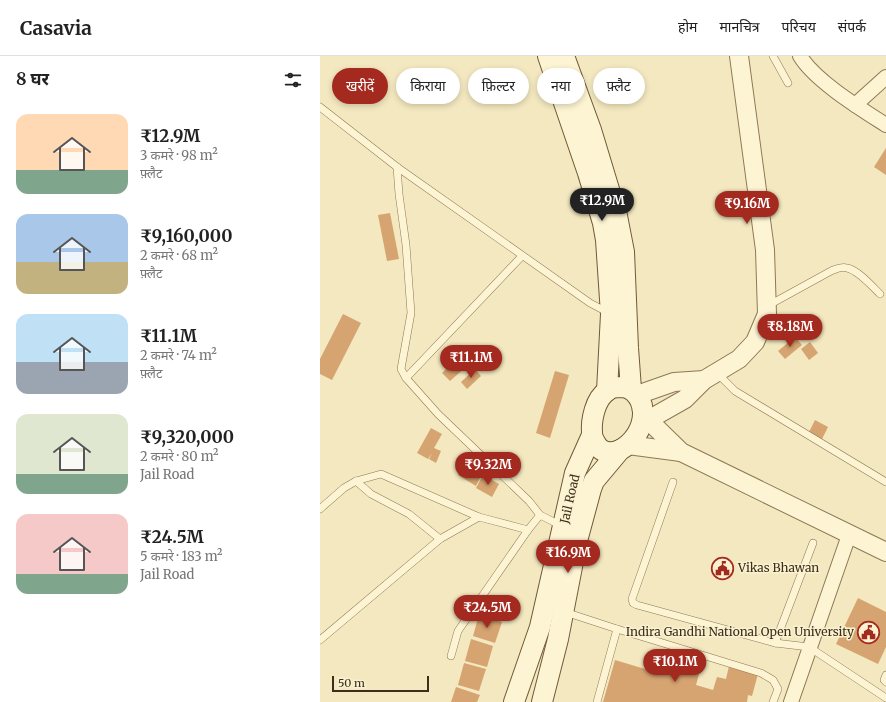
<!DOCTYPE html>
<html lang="hi">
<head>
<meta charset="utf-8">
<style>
	:root { --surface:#fff; --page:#f6f6f6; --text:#222; --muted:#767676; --line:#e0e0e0; --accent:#a4291e }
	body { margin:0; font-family:Merriweather,"Noto Sans Devanagari",serif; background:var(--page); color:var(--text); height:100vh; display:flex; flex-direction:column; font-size:15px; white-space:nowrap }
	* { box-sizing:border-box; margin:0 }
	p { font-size:13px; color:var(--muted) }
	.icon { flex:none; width:22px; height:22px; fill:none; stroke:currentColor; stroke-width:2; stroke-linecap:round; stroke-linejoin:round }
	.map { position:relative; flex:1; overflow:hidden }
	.panel { display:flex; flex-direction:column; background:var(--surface); width:320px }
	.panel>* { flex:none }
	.top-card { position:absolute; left:12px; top:12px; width:380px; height:36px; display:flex; gap:8px }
	.scale { position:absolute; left:12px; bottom:10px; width:97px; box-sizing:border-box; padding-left:4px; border:2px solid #3c2e1b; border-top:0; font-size:11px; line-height:14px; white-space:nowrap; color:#3c2e1b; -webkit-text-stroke:3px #f9f1cf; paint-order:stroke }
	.price { position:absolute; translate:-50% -34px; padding:0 9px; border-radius:14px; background:var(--accent); color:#fff; font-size:13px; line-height:26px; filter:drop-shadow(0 1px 2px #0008) }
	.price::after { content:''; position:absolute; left:50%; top:24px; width:12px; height:9px; margin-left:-6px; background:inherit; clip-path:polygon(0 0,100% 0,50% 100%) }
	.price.selected { background:#222; color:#fff }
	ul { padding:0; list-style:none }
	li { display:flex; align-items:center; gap:12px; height:100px; padding:0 16px }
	li span { display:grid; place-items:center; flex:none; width:112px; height:80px; border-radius:12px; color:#555 }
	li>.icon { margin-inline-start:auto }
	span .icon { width:48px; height:48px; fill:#fffc; stroke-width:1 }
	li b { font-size:17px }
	h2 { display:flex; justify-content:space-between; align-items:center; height:48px; padding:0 16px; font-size:17px }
	.chip { padding:0 14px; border-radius:18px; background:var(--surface); box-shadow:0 2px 6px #0003; font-size:14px; line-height:36px }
	.chip.selected { background:var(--accent); color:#fff }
	header { display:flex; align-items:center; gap:24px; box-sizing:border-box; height:56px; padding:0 20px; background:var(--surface); border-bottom:1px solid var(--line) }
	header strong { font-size:19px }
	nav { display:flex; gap:22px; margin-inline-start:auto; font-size:14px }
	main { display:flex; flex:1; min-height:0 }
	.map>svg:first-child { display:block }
</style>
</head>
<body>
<header>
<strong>Casavia</strong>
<nav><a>होम</a><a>मानचित्र</a><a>परिचय</a><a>संपर्क</a></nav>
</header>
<main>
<section class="panel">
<h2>8 घर<svg class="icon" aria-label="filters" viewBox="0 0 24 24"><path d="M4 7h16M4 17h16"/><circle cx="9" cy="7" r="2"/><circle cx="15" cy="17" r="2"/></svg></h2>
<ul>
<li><span style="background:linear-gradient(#ffd9b3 70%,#7fa58c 0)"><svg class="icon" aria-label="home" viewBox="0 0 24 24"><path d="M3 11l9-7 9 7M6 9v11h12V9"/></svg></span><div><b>₹12.9M</b><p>3 कमरे · 98 m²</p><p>फ़्लैट</p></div></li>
<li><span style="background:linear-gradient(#a9c7e8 60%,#c2b280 0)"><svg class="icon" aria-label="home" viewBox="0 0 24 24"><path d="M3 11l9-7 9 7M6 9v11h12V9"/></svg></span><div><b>₹9,160,000</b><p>2 कमरे · 68 m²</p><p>फ़्लैट</p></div></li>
<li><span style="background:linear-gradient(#bfe0f5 60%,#9aa5b1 0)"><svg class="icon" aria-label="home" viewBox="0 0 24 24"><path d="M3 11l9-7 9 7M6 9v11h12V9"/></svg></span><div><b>₹11.1M</b><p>2 कमरे · 74 m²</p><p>फ़्लैट</p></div></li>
<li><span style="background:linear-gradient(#dfe7d0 75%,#7fa58c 0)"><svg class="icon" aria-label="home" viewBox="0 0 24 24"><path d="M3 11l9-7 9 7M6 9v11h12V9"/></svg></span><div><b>₹9,320,000</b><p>2 कमरे · 80 m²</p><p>Jail Road</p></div></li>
<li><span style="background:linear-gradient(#f6c9c9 75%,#7fa58c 0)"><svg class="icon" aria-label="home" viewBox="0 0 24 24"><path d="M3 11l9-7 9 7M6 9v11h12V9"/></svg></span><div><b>₹24.5M</b><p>5 कमरे · 183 m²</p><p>Jail Road</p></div></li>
</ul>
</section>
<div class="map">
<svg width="566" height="646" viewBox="0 0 566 646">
	<rect width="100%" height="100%" fill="#f3e8bf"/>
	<g fill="#d6a470">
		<polygon points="566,92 566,119 554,111"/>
		<polygon points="70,157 79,203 67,205 58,159"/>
		<polygon points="23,258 41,267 12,324 0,318 0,303"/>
		<polygon points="475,281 482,289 465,303 458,295"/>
		<polygon points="490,286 498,297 489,304 481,293"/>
		<polygon points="139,301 147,310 130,325 122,317"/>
		<polygon points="155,313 161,320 147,333 141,326"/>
		<polygon points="235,315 249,319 230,382 216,377"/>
		<polygon points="495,364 508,371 502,383 489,376"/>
		<polygon points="111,372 122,378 114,392 121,395 116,407 109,403 112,397 108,403 97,397"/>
		<polygon points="145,406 155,412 154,414 162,418 156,430 138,419"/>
		<polygon points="163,419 179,428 172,441 156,432"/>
		<polygon points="538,542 566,556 566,591 558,608 516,588"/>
		<polygon points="159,559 182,566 175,587 153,580"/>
		<polygon points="151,583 173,590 167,611 145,605"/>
		<polygon points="330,596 381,611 376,629 393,634 397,621 406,623 409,610 438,618 432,640 428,639 427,646 283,646 295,604 325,613"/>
		<polygon points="144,607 166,613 159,635 138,629"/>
		<polygon points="136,631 160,639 157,646 131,646"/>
	</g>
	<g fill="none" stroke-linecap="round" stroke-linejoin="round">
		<defs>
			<g id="service">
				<polyline points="453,0 468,27"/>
				<polyline points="0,51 77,111 270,247 289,257"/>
				<polyline points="77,111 79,138 86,189 91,257 81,313 86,322 118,358 209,445 220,459 242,470"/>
				<path d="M 449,249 L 511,215 C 516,213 521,210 527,212 C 538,214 552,230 560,238"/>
				<polyline points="397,317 415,335 566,426"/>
				<polyline points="86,322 202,200"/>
				<polyline points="36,425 51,438 89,458 120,483"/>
				<polyline points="353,426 312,543 313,547 317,549 455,587 489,591 566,642"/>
				<polyline points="0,453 24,432 36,425 61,418 159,461"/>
				<polyline points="245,556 297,573 441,617 453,624 458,633 453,646"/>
				<polyline points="0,584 120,483 159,461 208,474 220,459"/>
				<polyline points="455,587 493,487"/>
				<polyline points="131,600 138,575 208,474"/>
				<polyline points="566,619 564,624 566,626"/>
				<polyline points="277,646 297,573"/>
			</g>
			<g id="minor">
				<path d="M 480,0 C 495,25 541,53 566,69"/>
				<polyline points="535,49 566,21"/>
				<polyline points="471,646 529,479"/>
			</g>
			<g id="tertiary">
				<polyline points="317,339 354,326 384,324"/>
				<polyline points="323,359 361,396 566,496"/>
				<polyline points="321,368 365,343 384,324 419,303 435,286 447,258 445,194 419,0"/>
				<polyline points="308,389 361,396"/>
			</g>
			<g id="secondary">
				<polyline points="228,0 268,117 283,167 286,184 291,258 287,335"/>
				<polyline points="244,0 271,74 297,160 304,196 308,292 311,333"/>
				<path d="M 304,331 C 312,333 316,337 320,344 C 335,377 289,415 275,386 C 273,383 272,381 272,377 C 271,364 275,343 287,335 C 291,331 299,331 304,331 Z"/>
				<polyline points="194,646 220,571 255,417 272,379"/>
				<polyline points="222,646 238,583 257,485 271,433 274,425 300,394"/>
			</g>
		</defs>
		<use href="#service" stroke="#8e7855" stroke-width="8"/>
		<use href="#minor" stroke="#8e7855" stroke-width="16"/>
		<use href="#tertiary" stroke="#8e7855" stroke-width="20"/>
		<use href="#secondary" stroke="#705938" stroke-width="22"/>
		<use href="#service" stroke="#fdf4d3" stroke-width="7"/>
		<use href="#minor" stroke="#fdf4d3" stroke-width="14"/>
		<use href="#tertiary" stroke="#fdf4d3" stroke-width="18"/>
		<use href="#secondary" stroke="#fdf4d3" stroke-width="20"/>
	</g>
	<defs>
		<symbol id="civic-ring" viewBox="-11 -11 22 22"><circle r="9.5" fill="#f9f1cf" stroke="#a4291e" stroke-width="1.5"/><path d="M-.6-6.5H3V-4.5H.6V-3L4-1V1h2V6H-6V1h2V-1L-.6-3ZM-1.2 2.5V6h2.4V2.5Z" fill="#a4291e"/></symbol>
	</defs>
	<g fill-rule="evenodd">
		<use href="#civic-ring" x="390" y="500" width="25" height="25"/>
		<use href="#civic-ring" x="536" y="564" width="25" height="25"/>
	</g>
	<g text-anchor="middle" stroke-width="3" stroke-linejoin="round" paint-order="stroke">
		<g font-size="12" fill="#3c2e1b" stroke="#f9f1cf">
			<text transform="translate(250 443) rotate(-77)" y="4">Jail Road</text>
		</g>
		<g font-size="12" fill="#3c2e1b" stroke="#f9f1cf" text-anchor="start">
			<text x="418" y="516">Vikas Bhawan</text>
			<text x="534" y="580" text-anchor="end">Indira Gandhi National Open University</text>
		</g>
	</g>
</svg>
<div class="scale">50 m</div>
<b class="price selected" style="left:282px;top:166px">₹12.9M</b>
<b class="price" style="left:427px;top:169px">₹9.16M</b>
<b class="price" style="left:470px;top:292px">₹8.18M</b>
<b class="price" style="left:151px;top:323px">₹11.1M</b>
<b class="price" style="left:168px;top:430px">₹9.32M</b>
<b class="price" style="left:248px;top:518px">₹16.9M</b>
<b class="price" style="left:167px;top:573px">₹24.5M</b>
<b class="price" style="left:355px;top:627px">₹10.1M</b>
<div class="top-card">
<a class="chip selected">खरीदें</a>
<a class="chip">किराया</a>
<a class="chip">फ़िल्टर</a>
<a class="chip">नया</a>
<a class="chip">फ़्लैट</a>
</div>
</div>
</main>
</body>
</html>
